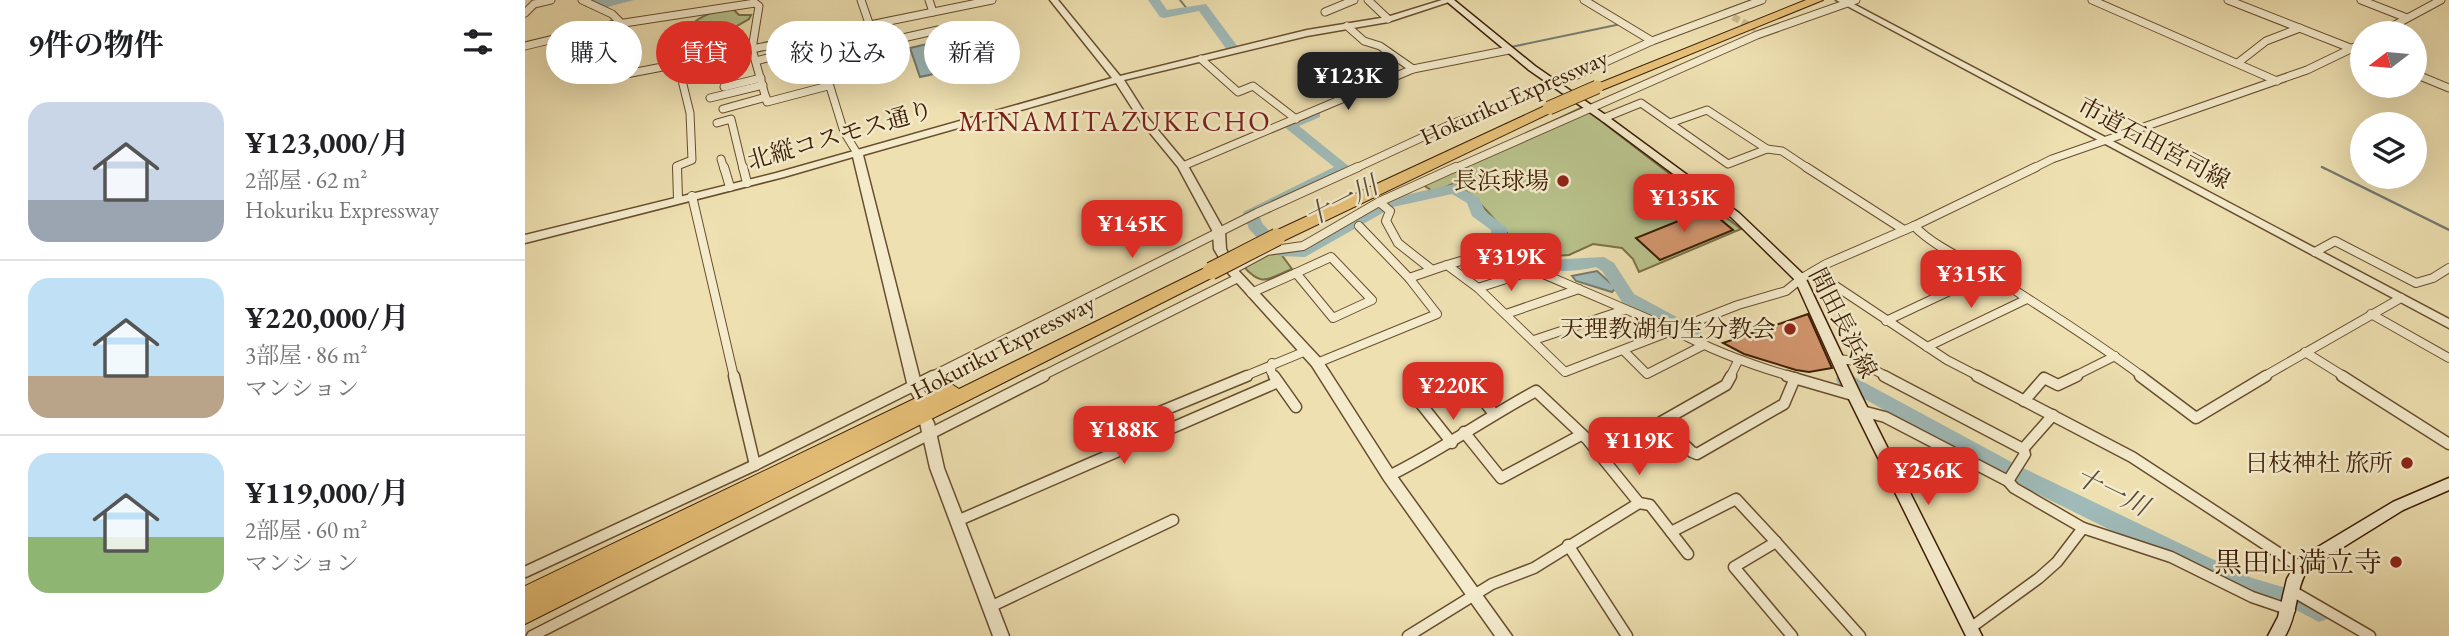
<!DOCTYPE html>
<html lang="ja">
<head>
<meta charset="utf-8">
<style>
	:root { --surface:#fff; --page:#f6f6f6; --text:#202124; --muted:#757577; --line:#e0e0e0; --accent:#d93025 }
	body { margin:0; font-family:"EB Garamond","Noto Serif JP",serif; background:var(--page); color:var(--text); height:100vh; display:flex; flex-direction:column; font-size:26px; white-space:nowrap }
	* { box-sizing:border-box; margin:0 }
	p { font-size:23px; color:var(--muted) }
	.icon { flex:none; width:38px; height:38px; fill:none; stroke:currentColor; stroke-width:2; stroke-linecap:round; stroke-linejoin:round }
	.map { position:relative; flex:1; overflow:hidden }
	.drawer { display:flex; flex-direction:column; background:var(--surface); width:525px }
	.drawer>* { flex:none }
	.guide { position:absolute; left:21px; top:21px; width:665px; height:63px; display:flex; gap:14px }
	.needle { width:46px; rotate:254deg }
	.buttons { position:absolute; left:1825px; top:21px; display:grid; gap:14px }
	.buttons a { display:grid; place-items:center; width:77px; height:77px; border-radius:50%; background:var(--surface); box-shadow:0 7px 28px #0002; font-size:35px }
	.price { position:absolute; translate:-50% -60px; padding:0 16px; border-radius:14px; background:var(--accent); color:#fff; font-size:23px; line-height:46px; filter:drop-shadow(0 2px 4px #0008) }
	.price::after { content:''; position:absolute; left:50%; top:42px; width:21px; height:16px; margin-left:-10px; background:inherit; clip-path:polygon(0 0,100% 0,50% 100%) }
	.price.current { background:#222; color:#fff }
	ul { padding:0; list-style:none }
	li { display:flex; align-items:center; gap:21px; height:175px; padding:0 28px }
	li+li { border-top:2px solid var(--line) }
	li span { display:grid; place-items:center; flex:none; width:196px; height:140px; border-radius:21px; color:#555 }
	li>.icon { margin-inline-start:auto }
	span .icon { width:84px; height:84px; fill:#fffc; stroke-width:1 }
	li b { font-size:30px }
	h2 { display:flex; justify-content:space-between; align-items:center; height:84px; padding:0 28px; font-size:30px }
	.pill { padding:0 24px; border-radius:32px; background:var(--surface); box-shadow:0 7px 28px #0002; font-size:24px; line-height:63px }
	.pill.current { background:var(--accent); color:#fff }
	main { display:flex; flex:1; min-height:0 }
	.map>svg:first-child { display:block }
</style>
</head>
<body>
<main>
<section class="drawer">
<h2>9件の物件<svg class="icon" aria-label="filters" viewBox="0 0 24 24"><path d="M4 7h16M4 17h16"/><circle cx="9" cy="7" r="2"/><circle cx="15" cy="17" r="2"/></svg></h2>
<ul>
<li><span style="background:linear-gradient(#c9d6e8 70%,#9aa5b1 0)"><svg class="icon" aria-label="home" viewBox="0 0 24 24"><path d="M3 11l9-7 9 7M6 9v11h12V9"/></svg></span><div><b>¥123,000/月</b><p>2部屋 · 62 m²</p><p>Hokuriku Expressway</p></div></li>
<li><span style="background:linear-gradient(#bfe0f5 70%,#b9a48a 0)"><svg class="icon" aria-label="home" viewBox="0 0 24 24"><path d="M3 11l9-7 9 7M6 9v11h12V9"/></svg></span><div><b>¥220,000/月</b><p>3部屋 · 86 m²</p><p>マンション</p></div></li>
<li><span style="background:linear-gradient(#bfe0f5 60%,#8fb573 0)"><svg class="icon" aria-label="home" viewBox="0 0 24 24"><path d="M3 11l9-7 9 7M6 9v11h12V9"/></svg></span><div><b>¥119,000/月</b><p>2部屋 · 60 m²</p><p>マンション</p></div></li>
</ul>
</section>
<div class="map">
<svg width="1924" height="636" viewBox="0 0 1924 636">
	<rect width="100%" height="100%" fill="#eee0b1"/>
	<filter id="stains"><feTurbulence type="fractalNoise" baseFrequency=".00286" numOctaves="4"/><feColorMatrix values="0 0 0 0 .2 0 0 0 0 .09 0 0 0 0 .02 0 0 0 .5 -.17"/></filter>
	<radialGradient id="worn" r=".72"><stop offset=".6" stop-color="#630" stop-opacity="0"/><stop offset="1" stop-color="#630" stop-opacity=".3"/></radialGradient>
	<g fill="#b9c28c" stroke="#7a7048" stroke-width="2">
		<path d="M 208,9 L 214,15 L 226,15 L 224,19 L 189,39 L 170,43 L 154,52 L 156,34 C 172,17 185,11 208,9 Z"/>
		<polygon points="1058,107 1216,229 1114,272 1108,259 1097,248 1068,244 1044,255 1029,256 993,245 950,198 930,183 909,192 895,183"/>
		<path d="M 753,250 L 767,269 C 742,279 738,288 718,266 Z"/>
	</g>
	<g fill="#9fbab8" stroke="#777b70" stroke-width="2">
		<polygon points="411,42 422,71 395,77 385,48"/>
		<polygon points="1072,271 1091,288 1087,292 1051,281 1047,276"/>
	</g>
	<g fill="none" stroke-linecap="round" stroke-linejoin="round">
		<g stroke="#777b70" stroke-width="2">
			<polyline points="655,0 663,10"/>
			<polyline points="1200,10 1227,0"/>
			<polyline points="986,47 1096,24"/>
			<polyline points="1797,167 1800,169"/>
		</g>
		<polyline stroke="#777b70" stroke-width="2.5" points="1797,167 1924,230"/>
		<g fill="#9fbab8" fill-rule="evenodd">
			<polygon points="57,0 109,0 75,9"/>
			<polygon points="623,0 635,0 642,10 681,4 713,47 712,50 702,50 674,11 639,18 635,17"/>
			<path d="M 790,110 L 795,111 L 795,117 L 774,126 L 826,168 L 734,214 L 737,223 L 757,245 L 755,248 L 771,247 L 858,200 L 929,184 L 954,198 L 960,211 L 982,228 L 982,241 L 1021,260 L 1079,257 L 1089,263 L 1109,294 L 1174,329 L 1177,333 L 1174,337 L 1162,337 L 1097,302 L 1077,271 L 1071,267 C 1037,275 990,273 966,243 L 966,230 L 947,216 L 942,203 L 927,194 L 868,207 L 780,257 L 754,256 L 752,252 L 754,249 L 743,249 L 724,229 L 718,212 L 809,167 L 757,125 Z"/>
			<polygon points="1320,372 1492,465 1727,578 1785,595 1802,605 1805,612 1802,619 1794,622 1771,610 1715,594 1478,477 1313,384 1311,379 1313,374"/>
		</g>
	</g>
	<g fill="#d3966f" stroke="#3b1d03" stroke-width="2">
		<polygon points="1183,209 1208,230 1135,260 1111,238"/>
		<polygon points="1283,314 1307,368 1284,372 1271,370 1219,354 1198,343"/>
	</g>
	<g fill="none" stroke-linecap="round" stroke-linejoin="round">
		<polyline stroke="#cab98e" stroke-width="7" stroke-dasharray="7 3.5" stroke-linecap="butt" points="1208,17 1231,29"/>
		<defs>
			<g id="minor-far2">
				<polyline points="57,0 87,14 96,23"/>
				<polyline points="336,0 345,26"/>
				<polyline points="404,0 408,12"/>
				<polyline points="843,0 863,19"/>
				<polyline points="1059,0 1127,41"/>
				<polyline points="1567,0 1752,81"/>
				<polyline points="1703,0 1838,53"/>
				<polyline points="1836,0 1882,18"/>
				<polyline points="800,12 829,0"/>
				<polyline points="0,13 9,4 26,0"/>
				<polyline points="822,26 839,41 855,46 888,69"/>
				<polyline points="330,29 334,45 338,47 413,30"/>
				<polyline points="1855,33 1916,0"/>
				<polyline points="290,38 319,132 332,153"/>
				<polyline points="0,46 86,25"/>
				<polyline points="292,48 332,38"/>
				<polyline points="227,49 242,102 303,86"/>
				<polyline points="676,59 713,92 728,86 771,119"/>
				<polyline points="231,61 292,45"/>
				<polyline points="1714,62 1741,41 1775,28"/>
				<polyline points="1890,74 1924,88"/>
				<polyline points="199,87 236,78"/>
				<polyline points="185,98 238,85"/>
				<polyline points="198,109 241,97"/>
				<polyline points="1079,118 1116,103 1203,164 1242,149"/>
				<polyline points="192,123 206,119 218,169"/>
				<polyline points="1145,123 1182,110 1242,149 1257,151 1284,169"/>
				<polyline points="196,159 199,169"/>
				<polyline points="658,166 888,69 984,50"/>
				<polyline points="152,169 152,166 167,160 165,113 153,64 75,79 85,45 86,25 230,3 234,6 227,49 467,0"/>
				<polyline points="829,169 924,125 1030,85 1127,41 1237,0"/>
				<polyline points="928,169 1232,35 1331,0"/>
				<polyline points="1507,169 1527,159 1782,70 1838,43"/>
			</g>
			<g id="minor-far1">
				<polyline points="152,167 153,199"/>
				<polyline points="199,167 205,187"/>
				<polyline points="218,167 222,183"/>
				<polyline points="1281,167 1379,230"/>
				<polyline points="167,196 209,377"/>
				<polyline points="854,202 865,211 861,221 873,243 906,269"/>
				<path d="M 1389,226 C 1411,248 1440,259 1466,275 C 1517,308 1569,340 1618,377"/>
				<polygon points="967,252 1149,330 1040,372 953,288 922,265"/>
				<polyline points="1790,252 1810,241 1891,283 1908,278 1924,268"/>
				<polygon points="806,257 847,300 808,318 771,273"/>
				<polyline points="707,270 742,251 778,246 854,202 931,167"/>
				<polyline points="1291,273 1422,360 1455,377"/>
				<polyline points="884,278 922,265"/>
				<polyline points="953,288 1009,270"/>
				<polyline points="726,293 771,273"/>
				<polyline points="981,314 1054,289"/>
				<polyline points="1846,314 1924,358"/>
				<polyline points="1361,321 1463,273"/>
				<path d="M 1149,330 C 1188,351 1226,365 1268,377"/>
				<polyline points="1149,330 1213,305 1261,291 1277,278 1301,264 1389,226 1511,167"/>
				<polyline points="1009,340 1099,310"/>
				<polyline points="1402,347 1502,299"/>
				<polyline points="1099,351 1122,374 1177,346"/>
				<polyline points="1780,352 1820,377"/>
				<polyline points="1312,359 1332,361 1363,377"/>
				<polyline points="747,363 746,372 750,377"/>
				<polyline points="792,363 912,314 884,278 834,226"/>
				<polyline points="405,377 732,213 833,167"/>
				<polyline points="515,377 713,278"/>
				<polyline points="718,377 781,351"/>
				<polyline points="927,377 937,373 940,377"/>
				<polyline points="1205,377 1213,361"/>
				<polyline points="1548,377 1590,356"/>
				<polyline points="1738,377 1876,298"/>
			</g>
			<g id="minor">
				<polyline points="209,376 230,465"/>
				<polyline points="749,376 771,407"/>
				<polyline points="939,376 969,414"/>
				<polyline points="1206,376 1201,385 1136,422 1167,452 1172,454 1259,404 1270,378"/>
				<polyline points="1262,376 1324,394"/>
				<polyline points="1359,376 1498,449 1528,415"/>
				<polyline points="1452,376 1607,457 1775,567"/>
				<polyline points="1615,376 1671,418 1741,376"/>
				<polyline points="1817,376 1924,444"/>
				<polyline points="1499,401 1519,378 1533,385 1552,376"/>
				<polyline points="1337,411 1360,417 1483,481 1489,488 1558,528 1646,557 1727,597 1765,610"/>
				<polyline points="620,418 722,376"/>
				<polyline points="939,432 976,478 1056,435"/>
				<polyline points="927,443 892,399 894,391 931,376"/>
				<path d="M 864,476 C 915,451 961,418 1011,391 L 1062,439 L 1114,503 L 1009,568 L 967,584 L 883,636"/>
				<polyline points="1483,481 1500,454 1498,449"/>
				<polyline points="1114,503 1125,505 1146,532 1211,499 1251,542"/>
				<polyline points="432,521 753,382"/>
				<polyline points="1146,532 1163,554"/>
				<polyline points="1043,545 1102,636"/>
				<polyline points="0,572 230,465 408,376"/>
				<polyline points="1769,592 1845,636"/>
				<polyline points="465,607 648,520"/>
				<polyline points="1444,629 1514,578 1532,562 1558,528"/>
				<polyline points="7,636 519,376"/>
				<polyline points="1267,636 1209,567 1251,542 1335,636"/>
			</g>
			<g id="tertiary">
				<polygon points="525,0 533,0 595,76 782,30 862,17 917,0 930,0 863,22 782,36 599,80 623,118 663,166 700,232 701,249 711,268 797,360 869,472 987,636 970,636 859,480 787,366 703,273 689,249 688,232 653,167 616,122 591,83 338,155 397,387 402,396 400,399 390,399 383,387 328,157 259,177 0,243 0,235 251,173 587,78"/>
				<polygon points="1311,0 1321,0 1924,319 1924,328"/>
				<polygon points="402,418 407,419 409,423 419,468 484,636 468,636 405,468 395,423 397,419"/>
			</g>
			<g id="secondary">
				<polygon points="920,0 929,0 1010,66 1082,116 1214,213 1279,275 1336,395 1457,636 1441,636 1322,395 1270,280 1206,217 1076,120 1004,70"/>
				<path d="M 1924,478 L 1924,490 L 1878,510 L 1783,569 C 1770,588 1773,615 1760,636 L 1743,636 L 1753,617 L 1762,579 L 1773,559 L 1868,502 Z"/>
			</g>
			<g id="motorway">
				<polygon points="1281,0 1298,0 1077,90 1067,90 1065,87"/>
				<polygon points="1024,104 1029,105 1029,111 758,241 752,242 744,237 746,233"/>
				<polygon points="686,265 694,271 692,275 0,624 0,586 418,385 425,383 434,389"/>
			</g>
		</defs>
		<use href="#minor-far2" stroke="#684e2e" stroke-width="9"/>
		<use href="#minor-far1" stroke="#684e2e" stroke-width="10"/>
		<use href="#minor" stroke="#684e2e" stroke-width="13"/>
		<use href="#tertiary" stroke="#684e2e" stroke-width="3"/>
		<use href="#secondary" stroke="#3b1d03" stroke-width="3"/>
		<use href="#motorway" stroke="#3b1d03" stroke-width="2"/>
		<use href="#minor-far2" stroke="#f4ebcc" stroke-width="7"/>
		<use href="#minor-far1" stroke="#f4ebcc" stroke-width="8"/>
		<use href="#minor" stroke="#f4ebcc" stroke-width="10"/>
		<use href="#tertiary" fill="#f4ebcc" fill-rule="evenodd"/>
		<use href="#secondary" fill="#f4ebcc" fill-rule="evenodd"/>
		<use href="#motorway" fill="#e7c078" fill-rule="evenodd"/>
		<defs>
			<polyline id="motorway-bridge-far1" points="1024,108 1072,87"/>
			<polyline id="motorway-bridge" points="686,271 752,237"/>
		</defs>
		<use href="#motorway-bridge-far1" stroke="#3b1d03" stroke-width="15" stroke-linecap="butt"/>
		<use href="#motorway-bridge" stroke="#3b1d03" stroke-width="19" stroke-linecap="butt"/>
		<use href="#motorway-bridge-far1" stroke="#e7c078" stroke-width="13"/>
		<use href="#motorway-bridge" stroke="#e7c078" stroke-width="17"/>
	</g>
	<g fill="#8f2418" stroke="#f4ebcc" stroke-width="2.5">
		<circle cx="1038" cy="181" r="7"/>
		<circle cx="1265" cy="329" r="7"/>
		<circle cx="1882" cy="463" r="7"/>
		<circle cx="1871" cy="562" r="7"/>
	</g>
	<g text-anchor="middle" stroke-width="5" stroke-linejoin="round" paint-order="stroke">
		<g font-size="24" fill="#3b1d03" stroke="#f4ebcc">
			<text transform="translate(989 97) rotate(-24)" y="8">Hokuriku Expressway</text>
			<text transform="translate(315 135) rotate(-16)" y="8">北縦コスモス通り</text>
			<text transform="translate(1629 143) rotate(28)" y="8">市道石田宮司線</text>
			<text transform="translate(1318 323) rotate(63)" y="8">間田長浜線</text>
			<text transform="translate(478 347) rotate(-27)" y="8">Hokuriku Expressway</text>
		</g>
		<g font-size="24" fill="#3b1d03" stroke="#f4ebcc" text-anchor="end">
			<text x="1024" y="189">長浜球場</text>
			<text x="1251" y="337">天理教湖旬生分教会</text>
			<text x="1868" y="471">日枝神社 旅所</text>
		</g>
		<g font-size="26" font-style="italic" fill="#594c39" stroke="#f4ebcc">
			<text transform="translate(816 201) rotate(-27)" y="9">十一川</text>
			<text transform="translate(1587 491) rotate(26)" y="9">十一川</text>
		</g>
		<g font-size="28" letter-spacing="2" fill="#7a1f14" stroke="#f4ebcc">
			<text x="590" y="131">MINAMITAZUKECHO</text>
		</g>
		<g font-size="28" fill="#3b1d03" stroke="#f4ebcc" text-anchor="end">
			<text x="1857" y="572">黒田山満立寺</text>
		</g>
	</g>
	<rect width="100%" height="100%" filter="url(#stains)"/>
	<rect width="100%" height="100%" fill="url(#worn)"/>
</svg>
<div class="buttons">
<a><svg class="needle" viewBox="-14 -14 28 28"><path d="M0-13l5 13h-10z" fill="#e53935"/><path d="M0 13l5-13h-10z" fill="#757577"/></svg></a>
<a><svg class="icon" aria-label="layers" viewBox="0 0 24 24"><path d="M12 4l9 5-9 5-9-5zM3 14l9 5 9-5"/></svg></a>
</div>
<b class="price current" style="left:823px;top:112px">¥123K</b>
<b class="price" style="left:1159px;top:234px">¥135K</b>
<b class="price" style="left:607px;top:260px">¥145K</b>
<b class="price" style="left:986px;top:293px">¥319K</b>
<b class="price" style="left:1446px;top:310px">¥315K</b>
<b class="price" style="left:928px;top:422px">¥220K</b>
<b class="price" style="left:599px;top:466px">¥188K</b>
<b class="price" style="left:1114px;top:477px">¥119K</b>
<b class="price" style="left:1403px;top:507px">¥256K</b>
<div class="guide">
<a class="pill">購入</a>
<a class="pill current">賃貸</a>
<a class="pill">絞り込み</a>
<a class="pill">新着</a>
</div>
</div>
</main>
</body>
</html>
